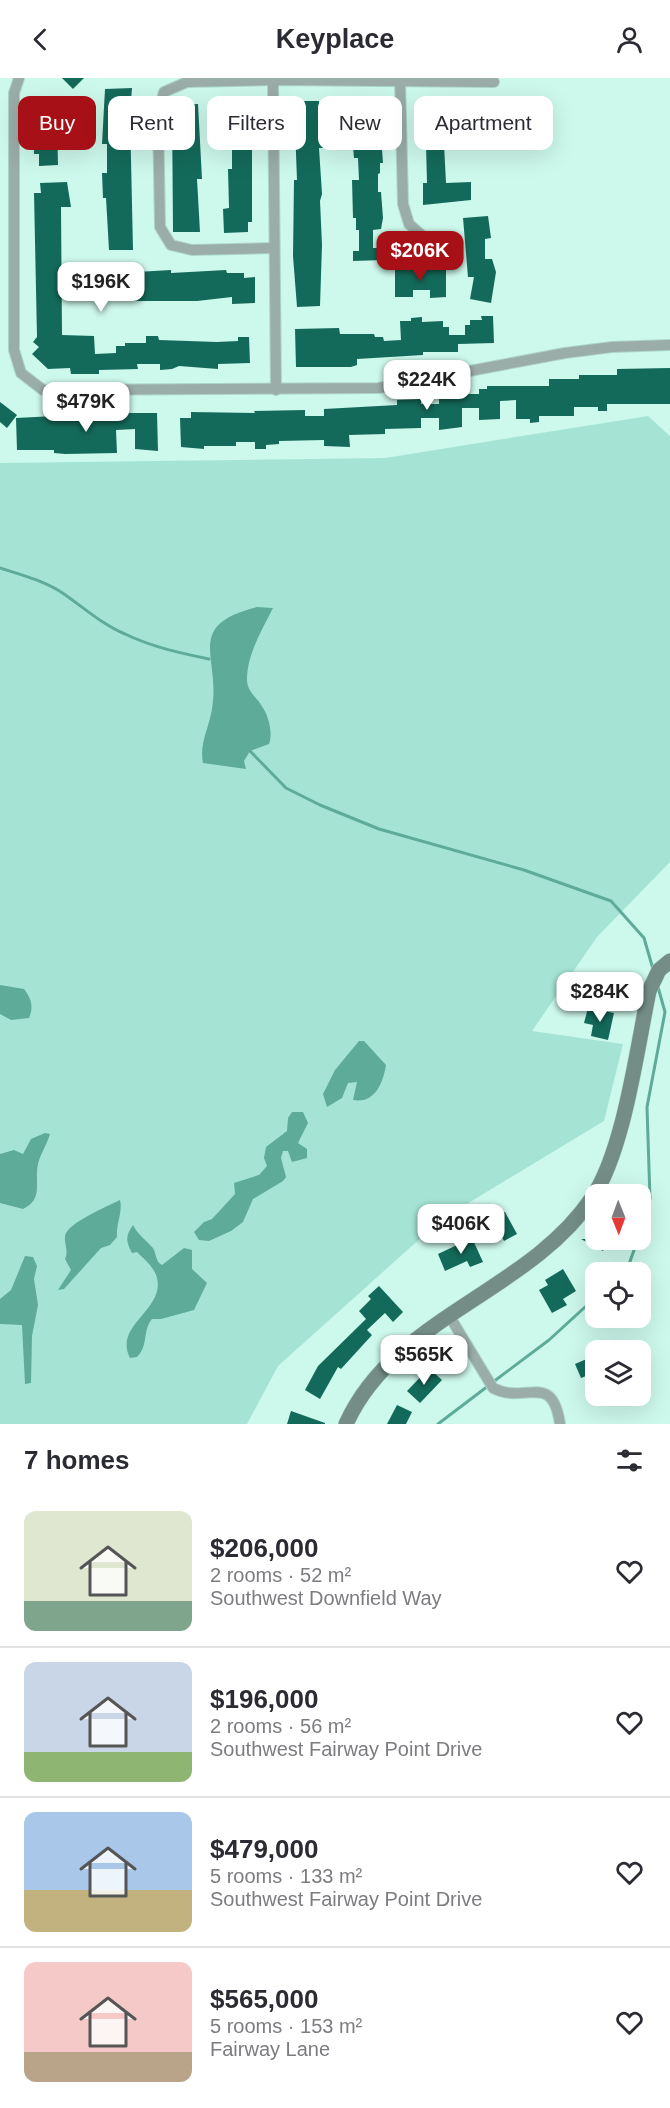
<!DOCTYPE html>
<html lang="en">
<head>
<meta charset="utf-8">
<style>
	:root { --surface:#fff; --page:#f2f2f3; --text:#2b2b33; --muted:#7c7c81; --line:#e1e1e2; --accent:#a61016 }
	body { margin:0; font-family:Helvetica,sans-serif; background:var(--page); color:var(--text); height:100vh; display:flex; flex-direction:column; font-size:22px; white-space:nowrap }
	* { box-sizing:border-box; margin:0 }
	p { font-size:20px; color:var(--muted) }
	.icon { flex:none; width:33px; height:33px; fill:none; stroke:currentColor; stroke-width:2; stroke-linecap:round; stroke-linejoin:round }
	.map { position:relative; height:1346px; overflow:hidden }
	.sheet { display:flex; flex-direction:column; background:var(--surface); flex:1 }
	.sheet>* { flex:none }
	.hud { position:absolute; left:18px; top:18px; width:634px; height:54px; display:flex; gap:12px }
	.needle { width:39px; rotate:179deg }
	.tools { position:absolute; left:585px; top:1106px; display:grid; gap:12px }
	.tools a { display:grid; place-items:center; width:66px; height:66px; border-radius:12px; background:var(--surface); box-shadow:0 6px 24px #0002; font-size:30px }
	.price { position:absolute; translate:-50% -51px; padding:0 14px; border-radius:12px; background:#fff; color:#222; font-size:20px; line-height:39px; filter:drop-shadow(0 2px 3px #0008) }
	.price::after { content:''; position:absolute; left:50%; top:36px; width:18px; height:14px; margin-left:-9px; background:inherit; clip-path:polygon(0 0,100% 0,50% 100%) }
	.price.selected { background:var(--accent); color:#fff }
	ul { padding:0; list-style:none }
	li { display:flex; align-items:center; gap:18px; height:150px; padding:0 24px }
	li+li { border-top:2px solid var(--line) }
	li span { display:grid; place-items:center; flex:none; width:168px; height:120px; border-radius:12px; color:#555 }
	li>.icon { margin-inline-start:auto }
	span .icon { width:72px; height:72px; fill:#fffc; stroke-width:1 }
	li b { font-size:26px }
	h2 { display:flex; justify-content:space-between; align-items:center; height:72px; padding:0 24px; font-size:26px }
	.pill { padding:0 21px; border-radius:12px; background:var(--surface); box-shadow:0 6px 24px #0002; font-size:21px; line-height:54px }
	.pill.selected { background:var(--accent); color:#fff }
	header { display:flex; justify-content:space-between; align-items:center; height:78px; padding:0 24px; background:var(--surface); font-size:27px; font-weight:700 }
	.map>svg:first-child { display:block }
</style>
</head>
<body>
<header><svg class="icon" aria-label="back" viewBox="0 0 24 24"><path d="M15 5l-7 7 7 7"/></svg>Keyplace<svg class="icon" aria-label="person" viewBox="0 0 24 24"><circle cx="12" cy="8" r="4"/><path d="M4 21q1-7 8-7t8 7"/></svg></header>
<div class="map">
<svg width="670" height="1346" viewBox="0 0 670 1346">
	<rect width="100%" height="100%" fill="#cdf8ec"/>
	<polygon fill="#a5e4d4" points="648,338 670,358 670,784 597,859 532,953 623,966 604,1043 442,1141 278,1288 247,1346 0,1346 0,385 385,380"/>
	<g fill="#5eab99">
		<path d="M 257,529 L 273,530 C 262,552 247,576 247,602 C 247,614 258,620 263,630 C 269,639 273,656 269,666 L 250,673 L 244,683 L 246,691 L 203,685 C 199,666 209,650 212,631 C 221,578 183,548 257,529 Z"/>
		<path d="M 0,907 L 24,911 C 31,920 34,929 29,940 L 11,942 L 0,936 Z"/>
		<path d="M 359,963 L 364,963 L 386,987 C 383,1005 375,1026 353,1022 L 357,1004 L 348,1005 L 342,1020 L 327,1029 L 323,1016 L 335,992 Z"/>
		<polygon points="292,1034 303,1034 308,1045 298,1065 307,1071 307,1080 292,1084 288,1073 283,1073 281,1080 286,1099 283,1103 253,1121 243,1144 231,1153 209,1163 199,1162 194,1154 204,1144 212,1141 235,1116 234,1105 259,1097 267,1088 264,1080 266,1069 287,1053 288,1040"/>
		<path d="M 45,1055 L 50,1056 C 47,1066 40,1077 38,1086 C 34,1105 44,1121 23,1131 L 0,1125 L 0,1076 L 14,1072 L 23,1076 L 31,1061 Z"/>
		<path d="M 120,1122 C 123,1133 116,1146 117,1159 L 110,1167 L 101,1170 L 64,1211 L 58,1212 L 71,1192 L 65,1181 C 69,1172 64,1167 65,1158 C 67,1145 108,1128 120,1122 Z"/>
		<path d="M 133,1147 C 138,1157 146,1162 153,1170 C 157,1177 155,1183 162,1187 L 184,1170 L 192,1172 L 192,1191 L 207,1205 L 194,1232 L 161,1241 L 152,1241 C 142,1253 149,1267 137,1279 L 130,1280 C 113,1247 165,1232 157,1200 C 155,1190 144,1181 137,1174 L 132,1175 C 126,1164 125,1158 133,1147 Z"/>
		<polygon points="25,1178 33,1179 37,1188 34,1201 38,1227 32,1258 31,1305 25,1306 22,1247 0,1246 0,1221 11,1212"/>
	</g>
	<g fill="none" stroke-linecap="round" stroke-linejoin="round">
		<g stroke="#5eab99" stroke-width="3">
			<path d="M 0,490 C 22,497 45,503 64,516 C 84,530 102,546 125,556 C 152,569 180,575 209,581"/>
			<polyline points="250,673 286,710 320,727 379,751 524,792 611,823 644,860 653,891"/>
			<polyline points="640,1152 650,1121 647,1029 665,934 658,909"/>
			<polyline points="623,1194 628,1189 638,1161"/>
			<polyline points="493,1304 549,1262 596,1219"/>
			<polyline points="438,1346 488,1308"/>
		</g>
	</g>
	<g fill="#146a5a">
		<polygon points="62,0 84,0 73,11"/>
		<polygon points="132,10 130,36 133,172 109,172 106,120 103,120 102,95 107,95 107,66 102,66 105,11"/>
		<polygon points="67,18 58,27 70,27 70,43 57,43 58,87 39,88 39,76 34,76 32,19"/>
		<polygon points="378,18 383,85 380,85 380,95 378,96 378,114 381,114 383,140 381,151 373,152 373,170 383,170 383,182 353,183 353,173 359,173 359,152 356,152 356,140 353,140 352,102 359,102 358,80 354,80 353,69 355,19"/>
		<polygon points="481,22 493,22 493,52 456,51 450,48 422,49 422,24"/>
		<polygon points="228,23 248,23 248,48 252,58 252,144 248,144 248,154 224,155 223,131 229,130 228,91 232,91 232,71 224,71 224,56 228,49"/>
		<polygon points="294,23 319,23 320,46 323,46 323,70 319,70 322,116 320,123 322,167 320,228 297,229 293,178 294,102 297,102"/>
		<polygon points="198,26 202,101 197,101 200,154 173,154 172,27"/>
		<polygon points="426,66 444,66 446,105 471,104 471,122 423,127 423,105 427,105"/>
		<polygon points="67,104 71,129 61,129 62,257 94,258 95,276 116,275 116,268 125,268 125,265 146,265 146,258 158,258 159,262 217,264 238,263 238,259 249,259 250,285 218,286 218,291 179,288 172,291 160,292 160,286 137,286 138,291 99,292 99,296 71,296 70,290 48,291 32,276 39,269 33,264 37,259 34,115 41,115 40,105"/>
		<polygon points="488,138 491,160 485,161 485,181 492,181 496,194 491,225 470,221 474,199 468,199 463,140"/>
		<polygon points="395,190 446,192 446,219 430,220 430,212 413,212 413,219 395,219"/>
		<polygon points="171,192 171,195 226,192 227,195 244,195 244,200 255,199 255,225 232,226 232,219 197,223 120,223 119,195"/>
		<polygon points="481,238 493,238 494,265 458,266 458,274 423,274 423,277 357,281 357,287 351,289 296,289 295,251 339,250 340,256 374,256 375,259 383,259 384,263 401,262 400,243 411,243 411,240 422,239 422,244 443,243 443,249 449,249 449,257 465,257 465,247 470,247 470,242 482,242"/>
		<polygon points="670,290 670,326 607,326 607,333 598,333 598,329 574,329 574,338 539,338 539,344 530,345 530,341 516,341 516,322 500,323 500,341 479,342 479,330 462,330 462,349 439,352 439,340 421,340 421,350 385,351 385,356 349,357 350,369 324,368 324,362 279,363 279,366 266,367 266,371 255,371 255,364 236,364 236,368 204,368 204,371 181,369 180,340 191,340 191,334 255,335 254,333 305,332 305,338 324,338 324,331 397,327 397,322 421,321 421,326 439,326 439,316 479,316 479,311 487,311 487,308 549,308 549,301 579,301 579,297 617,297 617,291"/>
		<polygon points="0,324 17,337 7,350 0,344"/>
		<polygon points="113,335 157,335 158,373 135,371 135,351 116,352 117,375 65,376 54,375 54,372 17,372 16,340"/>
		<polygon points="588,930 614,935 608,962 591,958 593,947 584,945"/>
		<polygon points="495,1132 498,1137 505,1134 517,1156 504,1163 499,1154 488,1164 477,1152 484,1145 481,1140"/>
		<polygon points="472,1160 483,1184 470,1189 467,1183 445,1193 438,1176"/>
		<polygon points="581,1161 609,1161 603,1173"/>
		<polygon points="563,1191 576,1213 563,1221 567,1227 552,1235 539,1212 548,1207 545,1202"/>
		<polygon points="379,1208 403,1234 393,1244 385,1235 367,1252 372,1257 341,1291 338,1289 320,1321 305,1312 318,1288 366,1241 359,1233 371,1221 368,1218"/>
		<polygon points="596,1277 596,1294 581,1300 575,1286"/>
		<polygon points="429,1290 442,1302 420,1325 407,1313"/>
		<polygon points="397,1327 412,1334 406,1346 387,1346"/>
		<polygon points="291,1333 325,1345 325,1346 287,1346"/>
	</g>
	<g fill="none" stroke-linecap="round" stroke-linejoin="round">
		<defs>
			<g id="street">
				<polyline points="19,0 14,15 14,272 21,295 43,312 379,310 565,275 612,269 670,267"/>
				<polyline points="400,0 403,126 409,146 427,162"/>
				<polyline points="273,2 276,312"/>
				<polyline points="274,170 192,172 171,167 160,149 158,36 164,14 187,4 273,2 494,4"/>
				<path d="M 450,1239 L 493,1310 C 525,1327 552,1292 560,1346"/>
			</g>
			<path id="secondary" d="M 346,1346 C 394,1239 529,1214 592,1120 C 624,1073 637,970 649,913 L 659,892 L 670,883"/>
		</defs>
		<use href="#street" stroke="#add4c9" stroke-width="12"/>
		<use href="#secondary" stroke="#add4c9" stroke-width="16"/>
		<use href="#street" stroke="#9bada8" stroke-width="10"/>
		<use href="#secondary" stroke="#748e87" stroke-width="15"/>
	</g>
</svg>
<div class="tools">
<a><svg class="needle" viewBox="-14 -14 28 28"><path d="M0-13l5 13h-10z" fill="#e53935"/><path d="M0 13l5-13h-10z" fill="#7c7c81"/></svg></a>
<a><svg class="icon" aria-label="locate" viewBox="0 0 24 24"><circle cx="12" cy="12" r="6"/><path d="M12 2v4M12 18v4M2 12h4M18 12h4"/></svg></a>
<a><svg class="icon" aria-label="layers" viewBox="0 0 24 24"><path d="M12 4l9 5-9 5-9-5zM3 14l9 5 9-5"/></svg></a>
</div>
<b class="price selected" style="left:420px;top:204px">$206K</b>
<b class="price" style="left:101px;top:235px">$196K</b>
<b class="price" style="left:427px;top:333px">$224K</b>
<b class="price" style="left:86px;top:355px">$479K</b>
<b class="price" style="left:600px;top:945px">$284K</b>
<b class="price" style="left:461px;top:1177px">$406K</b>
<b class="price" style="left:424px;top:1308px">$565K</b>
<div class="hud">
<a class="pill selected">Buy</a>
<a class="pill">Rent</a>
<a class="pill">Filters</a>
<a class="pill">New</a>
<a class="pill">Apartment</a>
</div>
</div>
<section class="sheet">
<h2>7 homes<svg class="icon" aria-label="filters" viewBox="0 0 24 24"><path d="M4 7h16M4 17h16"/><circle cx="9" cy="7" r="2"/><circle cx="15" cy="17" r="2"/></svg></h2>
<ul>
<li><span style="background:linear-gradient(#dfe7d0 75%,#7fa58c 0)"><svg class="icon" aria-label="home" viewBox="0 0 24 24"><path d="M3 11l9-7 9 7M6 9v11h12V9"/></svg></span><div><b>$206,000</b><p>2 rooms · 52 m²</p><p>Southwest Downfield Way</p></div><svg class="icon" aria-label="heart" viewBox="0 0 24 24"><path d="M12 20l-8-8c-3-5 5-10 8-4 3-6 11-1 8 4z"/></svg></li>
<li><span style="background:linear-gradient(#c9d6e8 75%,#8fb573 0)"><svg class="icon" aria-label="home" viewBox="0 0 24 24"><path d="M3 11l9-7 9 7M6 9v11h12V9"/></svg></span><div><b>$196,000</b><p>2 rooms · 56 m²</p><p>Southwest Fairway Point Drive</p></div><svg class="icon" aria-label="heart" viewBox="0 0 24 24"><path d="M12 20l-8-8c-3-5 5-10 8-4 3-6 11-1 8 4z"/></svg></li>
<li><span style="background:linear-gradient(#a9c7e8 65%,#c2b280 0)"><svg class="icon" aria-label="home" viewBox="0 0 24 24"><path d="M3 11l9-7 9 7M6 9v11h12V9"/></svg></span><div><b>$479,000</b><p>5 rooms · 133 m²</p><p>Southwest Fairway Point Drive</p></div><svg class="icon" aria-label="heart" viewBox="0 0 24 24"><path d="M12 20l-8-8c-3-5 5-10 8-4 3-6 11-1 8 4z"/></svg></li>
<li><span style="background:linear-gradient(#f6c9c9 75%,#b9a48a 0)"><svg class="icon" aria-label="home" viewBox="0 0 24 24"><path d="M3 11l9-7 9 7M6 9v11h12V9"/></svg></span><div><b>$565,000</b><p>5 rooms · 153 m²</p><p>Fairway Lane</p></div><svg class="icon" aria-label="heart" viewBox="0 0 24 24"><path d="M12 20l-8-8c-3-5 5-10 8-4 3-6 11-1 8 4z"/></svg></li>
</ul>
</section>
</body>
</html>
